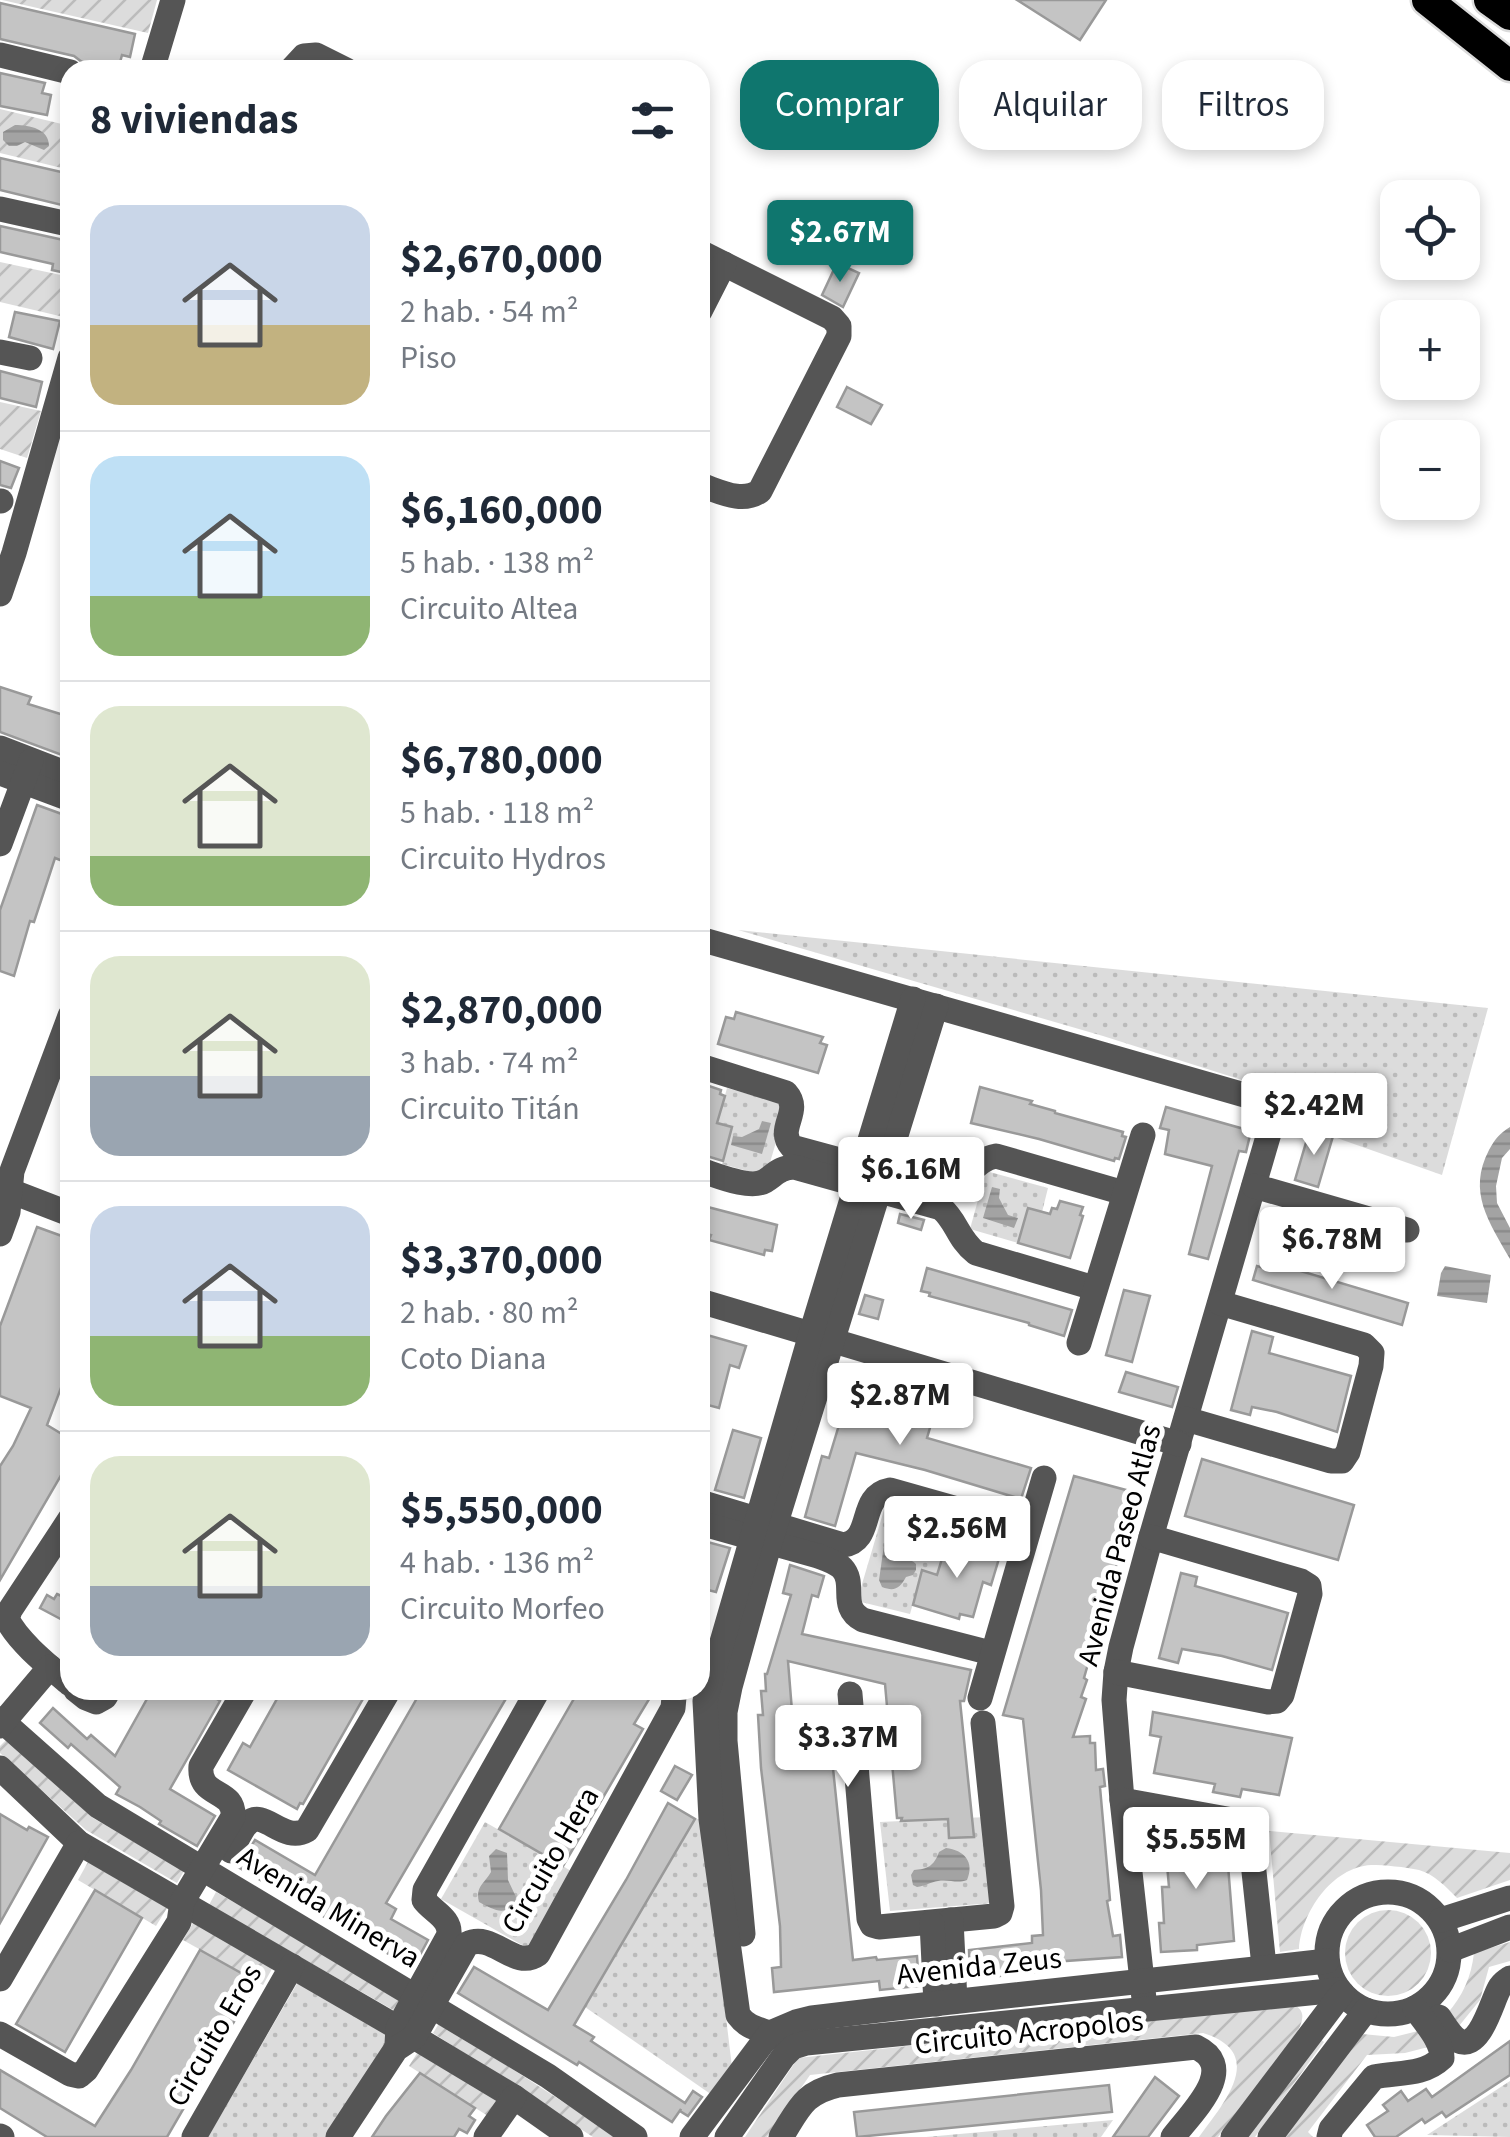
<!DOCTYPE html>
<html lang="es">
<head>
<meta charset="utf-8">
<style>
	:root { --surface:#fff; --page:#f6f6f7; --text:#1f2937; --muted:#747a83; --line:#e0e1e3; --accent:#0f766e }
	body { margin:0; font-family:"Source Sans 3",sans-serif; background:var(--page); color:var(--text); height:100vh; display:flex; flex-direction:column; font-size:38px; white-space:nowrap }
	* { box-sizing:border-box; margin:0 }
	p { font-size:32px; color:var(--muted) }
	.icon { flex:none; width:55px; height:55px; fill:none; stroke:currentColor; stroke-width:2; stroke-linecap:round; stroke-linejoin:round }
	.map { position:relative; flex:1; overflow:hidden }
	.details { position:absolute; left:60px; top:60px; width:650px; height:1640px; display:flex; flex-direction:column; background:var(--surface); border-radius:30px; box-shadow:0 5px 15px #0003 }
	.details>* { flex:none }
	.top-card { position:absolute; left:740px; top:60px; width:620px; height:90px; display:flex; gap:20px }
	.fabs { position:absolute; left:1380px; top:180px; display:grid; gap:20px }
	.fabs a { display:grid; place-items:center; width:100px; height:100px; border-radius:20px; background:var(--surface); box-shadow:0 5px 15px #0003; font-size:50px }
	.price { position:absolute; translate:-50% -85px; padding:0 22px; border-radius:10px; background:#fff; color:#222; font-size:32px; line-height:65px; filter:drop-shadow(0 2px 5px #0008) }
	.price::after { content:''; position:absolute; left:50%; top:60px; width:30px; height:22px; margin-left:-15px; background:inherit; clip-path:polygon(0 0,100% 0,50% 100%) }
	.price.selected { background:var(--accent); color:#fff }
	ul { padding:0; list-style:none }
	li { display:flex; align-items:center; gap:30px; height:250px; padding:0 30px }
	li+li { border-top:2px solid var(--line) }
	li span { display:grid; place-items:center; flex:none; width:280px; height:200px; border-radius:30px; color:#555 }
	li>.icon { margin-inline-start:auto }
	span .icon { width:120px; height:120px; fill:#fffc; stroke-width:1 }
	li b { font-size:42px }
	h2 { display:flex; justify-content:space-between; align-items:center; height:120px; padding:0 30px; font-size:42px }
	.tag { padding:0 35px; border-radius:30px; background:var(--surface); box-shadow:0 5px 15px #0003; font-size:35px; line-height:90px }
	.tag.selected { background:var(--accent); color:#fff }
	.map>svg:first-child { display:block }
</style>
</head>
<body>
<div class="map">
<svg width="1510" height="2137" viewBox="0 0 1510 2137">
	<defs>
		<pattern id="grass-dots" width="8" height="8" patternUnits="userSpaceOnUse" patternTransform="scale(2.5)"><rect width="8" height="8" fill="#dcdcdc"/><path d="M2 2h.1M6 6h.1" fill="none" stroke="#bbb" stroke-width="1.8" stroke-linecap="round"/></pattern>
		<pattern id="garden-furrows" width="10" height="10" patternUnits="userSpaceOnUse" patternTransform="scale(2.5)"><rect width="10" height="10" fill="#dcdcdc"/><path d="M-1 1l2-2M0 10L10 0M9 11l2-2" fill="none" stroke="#bbb"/></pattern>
		<pattern id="water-rules" width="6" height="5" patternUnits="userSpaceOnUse" patternTransform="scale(2.5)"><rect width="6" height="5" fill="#a3a3a3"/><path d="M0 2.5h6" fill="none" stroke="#8b8b8b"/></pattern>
	</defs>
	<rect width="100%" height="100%" fill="#fff"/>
	<g fill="url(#grass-dots)">
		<polygon points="738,930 1488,1008 1442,1175 1300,1125 1286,1094 1103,1036"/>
		<polygon points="727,1088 787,1105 766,1176 722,1164 732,1128 712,1122 719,1117"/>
		<polygon points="986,1171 1048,1188 1042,1212 1018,1243 970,1229"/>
		<polygon points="886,1503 953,1523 937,1575 922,1571 910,1614 857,1601"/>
		<polygon points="987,1817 993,1903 890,1911 880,1822"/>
		<polygon points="695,1819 702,1819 732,2067 712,2095 585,2007"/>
		<polygon points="485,1822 573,1872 529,1949 441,1899"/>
		<polygon points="298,1982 398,2035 326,2137 208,2137"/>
		<polygon points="1510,2081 1510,2137 1427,2135"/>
		<polygon points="1113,2120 1101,2137 926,2137"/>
	</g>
	<g fill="url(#garden-furrows)">
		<polygon points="2,0 157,0 148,33"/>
		<polygon points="0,109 70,126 70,170 0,153"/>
		<polygon points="0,262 70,277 70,310 68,318 0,302"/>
		<polygon points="0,402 41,411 27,458 0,449"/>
		<polygon points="7,1739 93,1818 184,1871 177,1883 86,1830 0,1753 0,1746"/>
		<path d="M 1269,1831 L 1510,1853 L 1510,1880 L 1457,1898 C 1446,1887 1434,1874 1419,1870 C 1405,1867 1385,1865 1371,1865 C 1332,1867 1301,1913 1299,1949 L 1280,1952 Z"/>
		<polygon points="88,1862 167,1908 156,1926 78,1880"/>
		<polygon points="216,1892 402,1999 395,2011 209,1905"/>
		<circle cx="1388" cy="1953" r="43"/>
		<polygon points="193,1923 273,1967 263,1985 183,1940"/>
		<path d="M 1510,1942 L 1510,1961 L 1489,1967 L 1480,2000 L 1459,2026 L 1447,2014 C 1463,1995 1471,1978 1474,1953 Z"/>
		<path d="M 1292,2004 C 1307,2010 1303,2021 1297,2033 L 1218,2137 L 1199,2137 C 1224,2103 1268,2053 1203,2033 L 810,2075 L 767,2137 L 745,2137 L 798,2058 Z"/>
		<polygon points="440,2022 617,2137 593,2137 433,2033"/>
		<polygon points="1422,2030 1432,2046 1405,2053 1367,2055 1308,2132 1313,2137 1282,2137 1362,2034 1394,2037"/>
		<polygon points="1319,2038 1324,2042 1255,2137 1247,2137"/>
		<polygon points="419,2050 498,2100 488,2116 409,2066"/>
	</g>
	<g fill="url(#water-rules)">
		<path d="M 15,125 C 30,125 49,129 49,146 L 44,150 L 25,142 L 17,146 L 9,146 L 3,140 L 3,132 Z"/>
		<polygon points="762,1121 771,1123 762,1154 731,1145 733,1136 742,1137 759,1129"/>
		<path d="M 1510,1127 L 1510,1149 L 1502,1158 L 1496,1186 L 1497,1203 L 1510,1228 L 1510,1259 C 1489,1222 1467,1192 1489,1150 C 1495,1139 1499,1134 1510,1127 Z"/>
		<polygon points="992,1187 1000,1189 999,1198 1008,1215 1018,1218 1014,1228 983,1218"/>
		<polygon points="1445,1266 1491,1275 1487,1303 1437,1296 1441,1273"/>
		<path d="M 891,1541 C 909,1542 899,1550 907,1558 C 910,1560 913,1561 916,1564 L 916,1570 L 913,1575 L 906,1577 C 900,1588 895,1592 882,1587 L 879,1580 L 884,1545 Z"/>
		<path d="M 946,1848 C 964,1850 975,1862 967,1880 C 957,1884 949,1879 938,1881 C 931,1882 925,1886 917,1887 L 913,1885 L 911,1875 L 914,1870 C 928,1869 934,1866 939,1852 Z"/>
		<path d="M 496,1849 L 507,1853 L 508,1880 L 516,1897 L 515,1905 C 502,1916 493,1909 479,1902 C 475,1887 484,1884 491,1872 L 489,1856 Z"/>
	</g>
	<g fill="#c4c4c4" stroke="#999" stroke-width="2.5">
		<polygon points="1017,0 1106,0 1080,40"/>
		<polygon points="0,3 135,34 130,57 122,55 118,70 113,70 82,62 74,56 0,39"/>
		<polygon points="0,73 45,83 42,93 51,95 47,115 0,106"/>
		<polygon points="0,158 70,174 70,207 0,190"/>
		<polygon points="0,226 68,241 66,250 70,251 70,274 52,270 53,264 0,252"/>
		<polygon points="837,263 859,273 843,307 822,295"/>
		<polygon points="15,312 60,321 53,349 9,337"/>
		<polygon points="0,371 42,382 36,407 0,398"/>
		<polygon points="847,387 882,405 871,424 837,407"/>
		<polygon points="0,461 19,468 11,488 0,485"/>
		<polygon points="0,687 31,697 28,704 70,717 70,758 0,732"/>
		<polygon points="37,805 70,817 70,864 55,858 34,922 30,921 14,976 0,971 0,910"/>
		<polygon points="736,1012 823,1037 820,1043 827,1045 818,1073 718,1044 726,1017 734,1019"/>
		<polygon points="700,1083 721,1090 720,1094 725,1096 717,1123 732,1127 723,1161 700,1154"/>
		<polygon points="980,1087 1032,1101 1030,1104 1055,1111 1055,1113 1123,1132 1122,1136 1126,1137 1119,1159 1115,1158 1114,1161 1039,1139 971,1123"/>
		<polygon points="1166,1107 1251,1131 1246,1152 1239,1151 1208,1259 1189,1254 1212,1166 1165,1154 1169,1130 1160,1128"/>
		<polygon points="1310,1129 1333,1136 1318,1187 1295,1180"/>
		<polygon points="1060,1201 1083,1207 1080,1215 1083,1216 1070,1258 1018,1243 1028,1208 1050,1214 1052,1208 1057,1209"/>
		<polygon points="700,1205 777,1225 772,1251 765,1250 764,1255 709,1240 711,1235 700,1232"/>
		<polygon points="900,1214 924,1220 921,1230 898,1223"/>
		<polygon points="37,1227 70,1239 70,1364 47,1425 70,1439 70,1460 0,1580 0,1466 13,1446 31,1408 0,1396 0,1326"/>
		<polygon points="1267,1261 1408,1303 1402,1325 1253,1280 1257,1266 1264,1268"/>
		<polygon points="927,1268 1072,1310 1064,1336 1029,1325 1029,1323 929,1296 930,1293 921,1291"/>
		<polygon points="1124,1290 1150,1296 1132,1362 1106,1355"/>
		<polygon points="865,1295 883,1300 878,1319 859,1314"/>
		<polygon points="1252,1331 1273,1337 1269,1353 1351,1376 1337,1432 1277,1412 1252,1407 1250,1415 1231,1410"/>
		<polygon points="700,1333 746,1346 739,1368 730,1365 719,1408 704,1404 706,1400 700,1399"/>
		<polygon points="856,1369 879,1376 877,1386 937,1404 927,1438 1031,1468 1021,1499 925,1470 856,1453 835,1526 805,1517 822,1456 829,1458"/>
		<polygon points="1126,1372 1178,1387 1172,1407 1119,1392"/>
		<polygon points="733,1430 761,1438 744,1498 715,1490"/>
		<polygon points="1202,1459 1354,1505 1338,1560 1185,1516"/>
		<polygon points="1074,1476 1137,1493 1084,1678 1087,1680 1081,1697 1086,1699 1073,1737 1090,1736 1090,1743 1095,1743 1096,1770 1103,1769 1105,1786 1100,1787 1110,1900 1107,1901 1113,1936 1120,1935 1122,1957 1052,1962 1052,1965 1035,1967 1036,1972 970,1979 969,1950 1032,1943 1032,1936 1043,1935 1041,1890 1023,1719 1003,1715"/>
		<polygon points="948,1539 1000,1555 991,1585 983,1582 973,1617 960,1614 959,1619 913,1605 922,1570 937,1575"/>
		<polygon points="700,1540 730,1548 716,1592 700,1588"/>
		<polygon points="790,1565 824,1576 818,1597 812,1595 802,1634 971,1670 964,1701 960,1701 974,1837 949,1838 948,1819 901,1821 902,1818 897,1818 885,1684 788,1661 792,1711 820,1708 820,1712 827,1711 853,1960 876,1957 877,1960 917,1956 919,1986 880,1990 879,1981 774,1992 772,1968 781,1967 780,1926 761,1768 758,1715 763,1715 761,1691 766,1691 765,1674 767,1674 791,1595 783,1593"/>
		<polygon points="1181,1573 1197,1577 1195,1586 1288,1613 1272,1670 1222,1656 1182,1649 1178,1663 1159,1658"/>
		<polygon points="57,1594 70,1600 70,1624 40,1608 47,1595 54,1599"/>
		<polygon points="152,1690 218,1690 214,1697 220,1701 170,1789 215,1816 197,1846 159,1824 161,1821 140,1807 116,1794 120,1787 71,1744 68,1748 40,1723 53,1708 87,1739 91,1735 115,1756"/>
		<polygon points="282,1690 368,1690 303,1804 300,1803 297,1809 228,1770 243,1743 250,1747"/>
		<polygon points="432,1690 511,1690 386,1903 396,1909 391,1919 428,1940 413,1968 238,1867 255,1840 315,1875 420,1693 428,1698"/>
		<polygon points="579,1690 654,1691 634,1724 643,1729 563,1866 499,1829"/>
		<polygon points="1153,1712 1292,1738 1279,1795 1242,1789 1240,1797 1213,1792 1215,1784 1154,1773 1161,1737 1150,1735"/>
		<polygon points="675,1766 692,1775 677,1800 661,1791"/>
		<polygon points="668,1803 695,1819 574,2025 594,2037 591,2041 685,2103 693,2091 702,2097 688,2116 680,2111 681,2109 672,2122 579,2062 577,2065 458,1993 474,1967 548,2010 626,1880"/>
		<polygon points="0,1814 27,1830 29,1827 48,1837 0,1923"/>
		<polygon points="1189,1829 1190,1838 1225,1836 1225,1846 1234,1845 1235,1865 1228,1865 1234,1941 1197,1945 1197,1950 1161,1952 1159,1923 1164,1923 1162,1887 1169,1887 1164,1831"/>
		<polygon points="95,1890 142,1918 65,2052 16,2024"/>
		<polygon points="200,1950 250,1978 246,1985 253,1989 167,2137 47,2137 0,2108 0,2070 95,2126 131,2070"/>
		<polygon points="1510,2041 1510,2075 1446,2117 1442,2112 1425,2123 1422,2119 1396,2137 1375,2137 1367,2125 1388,2111 1383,2105 1401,2091 1408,2101 1426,2089 1432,2097"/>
		<polygon points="420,2073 475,2108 469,2116 475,2120 467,2133 459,2129 454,2137 372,2137 386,2116"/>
		<polygon points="1155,2077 1179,2096 1148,2137 1113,2137"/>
		<polygon points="1109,2085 1112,2112 857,2137 854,2112"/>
	</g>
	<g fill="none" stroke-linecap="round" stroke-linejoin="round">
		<defs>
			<g id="highway">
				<polyline points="1427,0 1510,66"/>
				<polyline points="1489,0 1510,15"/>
			</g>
		</defs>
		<use href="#highway" stroke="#dbdbdb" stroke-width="35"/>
		<g stroke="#555" stroke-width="25">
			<polyline points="0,55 70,72"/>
			<polyline points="152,70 173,0"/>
			<polyline points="291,70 304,56 316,55 346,70"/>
			<polyline points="0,209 68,224"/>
			<path d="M 700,252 L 832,318 L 839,326 L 839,336 L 760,491 C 742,504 719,491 700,485"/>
			<polyline points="700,311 724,264"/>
			<polyline points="0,352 30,358"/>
			<polyline points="0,501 1,501"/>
			<polyline points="0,594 14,553 70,358"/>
			<polyline points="0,748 70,775"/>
			<polyline points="0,773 70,799"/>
			<polyline points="0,844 31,761"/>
			<polyline points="700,939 1262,1100 1273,1109 1272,1123 1151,1537 1121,1647 1116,1672 1114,1700 1122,1800 1145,2008"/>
			<path d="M 700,1066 L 786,1093 C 803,1112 775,1128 792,1147 L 943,1188 C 967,1185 972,1160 996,1156 L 1124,1193"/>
			<path d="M 700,1170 C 716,1175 750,1190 765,1181 C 776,1174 779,1168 794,1167 L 941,1208 C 957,1221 957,1238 976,1253 L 1094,1288"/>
			<polyline points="1254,1186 1407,1230"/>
			<polyline points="0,1187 70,1214"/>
			<polyline points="0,1234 8,1212 12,1171 70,1016"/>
			<polyline points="700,1301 1179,1444"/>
			<polyline points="1079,1343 1143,1135"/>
			<polyline points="1186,1419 1331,1461 1342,1461 1348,1452 1371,1366 1372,1353 1364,1345 1220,1303"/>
			<path d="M 700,1502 L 843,1545 C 875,1541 857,1496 890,1490 L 1028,1529"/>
			<path d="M 70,1519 L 10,1610 L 7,1619 C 18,1642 50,1667 70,1684"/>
			<path d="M 700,1523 L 818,1556 C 826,1559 836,1562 842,1568 C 857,1584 838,1607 863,1620 L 991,1653"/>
			<polyline points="1116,1672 1268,1702 1277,1701 1282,1695 1310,1594 1309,1586 1301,1581 1151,1537"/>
			<polyline points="76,1690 86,1698 96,1702 105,1697 109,1690"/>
			<polyline points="850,1694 869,1919 872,1925 879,1927 994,1916 1000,1913 1002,1906 983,1723"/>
			<polyline points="980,1698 1044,1478"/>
			<polyline points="0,1719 98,1806 548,2076 635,2137"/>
			<polyline points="0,1726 50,1667"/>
			<polyline points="0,1768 79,1843 414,2037 514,2097 571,2137"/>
			<polyline points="1122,1800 1238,1821 1247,1825 1250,1834 1264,1966"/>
			<path d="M 231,1851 C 236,1843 241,1829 248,1823 C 264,1808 283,1844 307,1830 L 389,1690"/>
			<circle cx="1388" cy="1953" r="61"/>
			<polyline points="951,1920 955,2001"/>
			<polyline points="1441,1920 1510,1898"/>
			<polyline points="932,1923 936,2004"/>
			<polyline points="743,1934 725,1741 725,1712 730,1687 770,1542 936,1006"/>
			<polyline points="1450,1950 1510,1927"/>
			<polyline points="0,1979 79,1843"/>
			<path d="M 1439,2017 C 1444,2024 1451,2037 1459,2041 C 1480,2051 1492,2001 1499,1989 C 1502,1983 1505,1982 1510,1978"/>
			<path d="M 0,2034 L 70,2074 L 79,2076 L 86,2070 L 179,1922 L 182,1902 L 233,1817 C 235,1787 198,1799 201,1766 L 245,1690"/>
			<path d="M 397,2044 L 398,2028 L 449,1935 C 451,1918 433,1912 424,1900 L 425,1890 L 538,1690"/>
			<path d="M 793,2047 C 785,2042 777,2036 769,2033 C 755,2028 747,2027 738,2015 L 711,1819 L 705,1701 L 811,1334 L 913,999"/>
			<polyline points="0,2136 2,2137"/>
			<polyline points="194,2137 292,1966"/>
			<path d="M 338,2137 L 396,2049 L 414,2037 L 467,1944 C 493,1931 514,1971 538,1954 L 673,1708 L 674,1697 L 670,1690"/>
			<polyline points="486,2137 514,2097"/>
			<polyline points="692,2137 770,2033 796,2022 812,2018 896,2008 1327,1961"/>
			<polyline points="727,2137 783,2057 793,2047 806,2043 1339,1990"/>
			<path d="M 781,2137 C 799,2109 803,2093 838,2085 L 1196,2047 C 1240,2068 1191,2113 1173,2137"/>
			<polyline points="1233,2137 1342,1993"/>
			<polyline points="1270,2137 1366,2010"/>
			<path d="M 1329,2137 L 1331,2129 L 1374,2077 C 1398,2072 1423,2076 1442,2058 C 1442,2040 1425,2023 1415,2008"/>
		</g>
		<use href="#highway" stroke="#000" stroke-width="30"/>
	</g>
	<g text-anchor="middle" stroke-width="10" stroke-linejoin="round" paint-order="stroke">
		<g font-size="30" fill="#000" stroke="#fff">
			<text transform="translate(1119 1545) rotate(-75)" y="10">Avenida Paseo Atlas</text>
			<text transform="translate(550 1860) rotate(-60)" y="10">Circuito Hera</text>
			<text transform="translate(329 1907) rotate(31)" y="10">Avenida Minerva</text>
			<text transform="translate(979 1966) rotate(-6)" y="10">Avenida Zeus</text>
			<text transform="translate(1029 2032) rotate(-6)" y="10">Circuito Acropolos</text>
			<text transform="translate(214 2035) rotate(-60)" y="10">Circuito Eros</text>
		</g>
	</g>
</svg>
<div class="fabs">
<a><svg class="icon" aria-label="locate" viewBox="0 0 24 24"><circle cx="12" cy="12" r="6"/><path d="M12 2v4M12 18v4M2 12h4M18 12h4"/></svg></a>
<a>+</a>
<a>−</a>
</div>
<b class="price selected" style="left:840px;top:285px">$2.67M</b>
<b class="price" style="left:1314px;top:1158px">$2.42M</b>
<b class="price" style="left:911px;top:1222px">$6.16M</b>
<b class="price" style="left:1332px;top:1292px">$6.78M</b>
<b class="price" style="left:900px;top:1448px">$2.87M</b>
<b class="price" style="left:957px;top:1581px">$2.56M</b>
<b class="price" style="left:848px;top:1790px">$3.37M</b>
<b class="price" style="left:1196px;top:1892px">$5.55M</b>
<div class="top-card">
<a class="tag selected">Comprar</a>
<a class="tag">Alquilar</a>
<a class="tag">Filtros</a>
</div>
<section class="details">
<h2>8 viviendas<svg class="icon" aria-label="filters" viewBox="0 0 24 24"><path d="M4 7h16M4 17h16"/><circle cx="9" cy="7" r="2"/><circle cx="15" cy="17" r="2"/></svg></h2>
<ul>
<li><span style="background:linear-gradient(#c9d6e8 60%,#c2b280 0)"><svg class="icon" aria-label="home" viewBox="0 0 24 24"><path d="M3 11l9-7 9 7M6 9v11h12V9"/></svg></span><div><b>$2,670,000</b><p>2 hab. · 54 m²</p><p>Piso</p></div></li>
<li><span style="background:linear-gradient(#bfe0f5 70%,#8fb573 0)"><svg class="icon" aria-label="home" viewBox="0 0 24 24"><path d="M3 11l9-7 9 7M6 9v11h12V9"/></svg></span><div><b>$6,160,000</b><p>5 hab. · 138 m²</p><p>Circuito Altea</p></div></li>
<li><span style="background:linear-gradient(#dfe7d0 75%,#8fb573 0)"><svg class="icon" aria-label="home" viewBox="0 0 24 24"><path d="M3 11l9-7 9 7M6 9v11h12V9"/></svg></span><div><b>$6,780,000</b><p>5 hab. · 118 m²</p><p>Circuito Hydros</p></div></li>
<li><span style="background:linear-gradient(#dfe7d0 60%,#9aa5b1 0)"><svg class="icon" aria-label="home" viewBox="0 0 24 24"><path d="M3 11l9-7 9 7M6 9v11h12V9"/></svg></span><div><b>$2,870,000</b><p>3 hab. · 74 m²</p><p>Circuito Titán</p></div></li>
<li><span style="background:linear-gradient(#c9d6e8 65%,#8fb573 0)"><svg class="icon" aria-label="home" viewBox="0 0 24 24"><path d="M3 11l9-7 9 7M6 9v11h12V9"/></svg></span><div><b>$3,370,000</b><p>2 hab. · 80 m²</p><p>Coto Diana</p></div></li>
<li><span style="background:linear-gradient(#dfe7d0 65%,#9aa5b1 0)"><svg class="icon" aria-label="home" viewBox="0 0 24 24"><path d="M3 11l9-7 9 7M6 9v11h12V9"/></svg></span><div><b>$5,550,000</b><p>4 hab. · 136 m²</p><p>Circuito Morfeo</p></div></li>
</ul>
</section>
</div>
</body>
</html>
